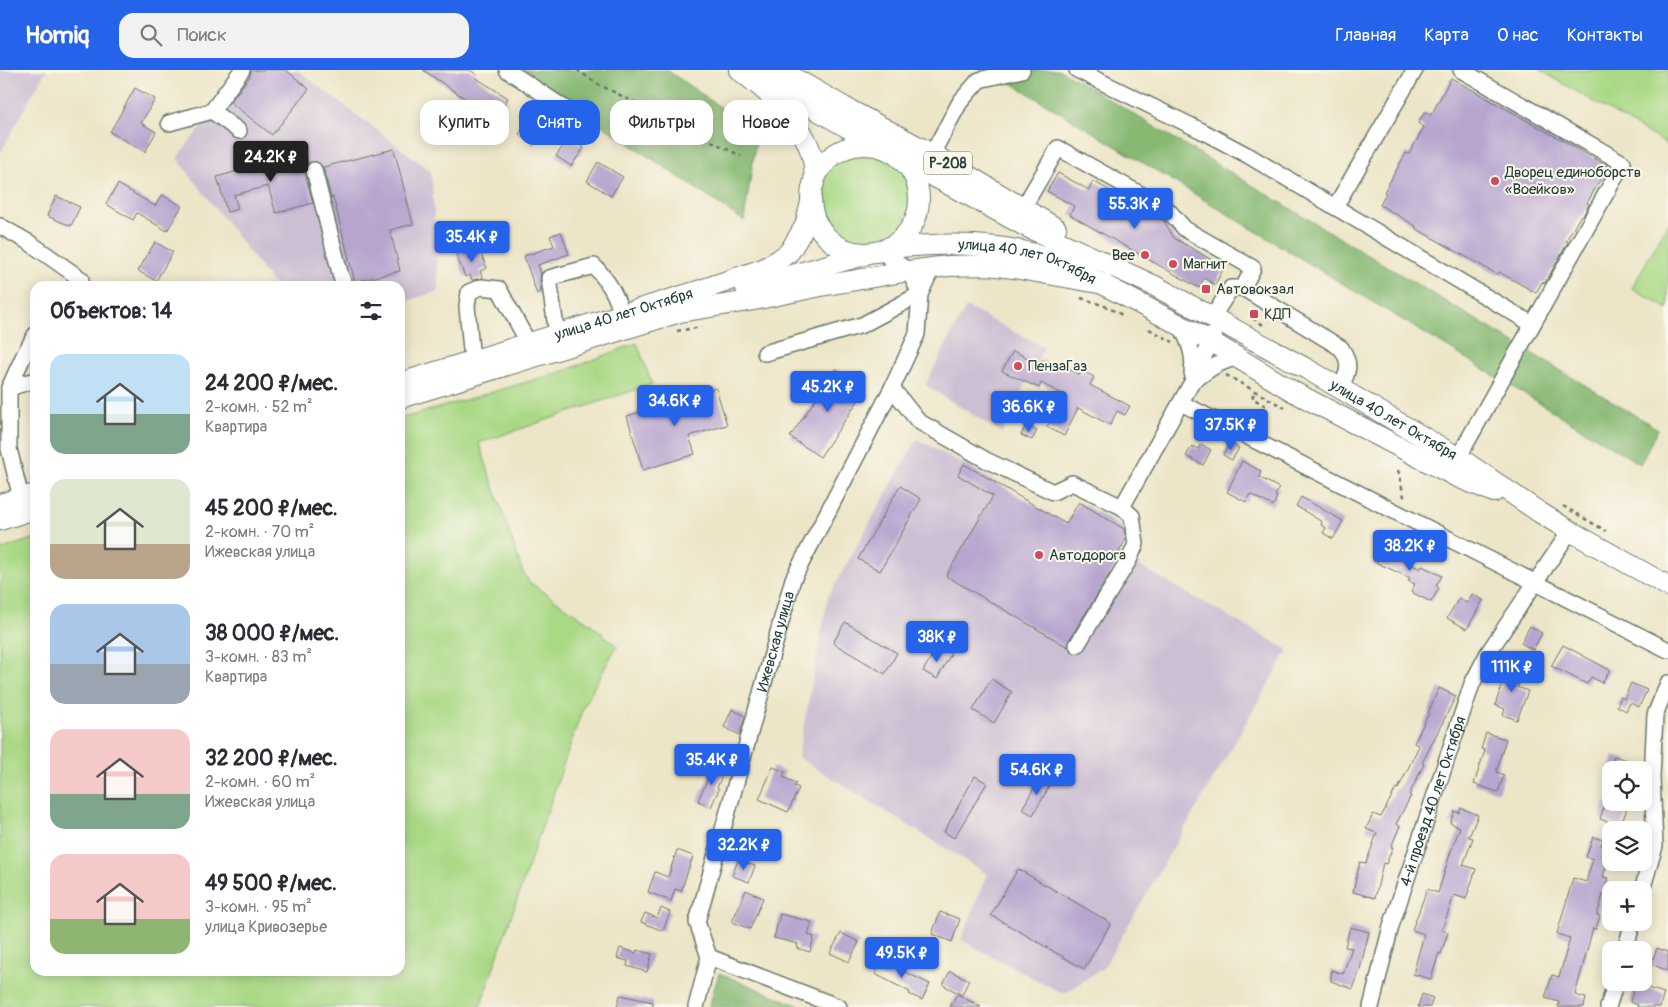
<!DOCTYPE html>
<html lang="ru">
<head>
<meta charset="utf-8">
<style>
	:root { --surface:#fff; --page:#f2f2f3; --text:#2b2b33; --muted:#7c7c81; --accent:#2563eb }
	body { margin:0; font-family:Pangolin,sans-serif; background:var(--page); color:var(--text); height:100vh; display:flex; flex-direction:column; font-size:19px; white-space:nowrap }
	* { box-sizing:border-box; margin:0 }
	p { font-size:16px; color:var(--muted) }
	.icon { flex:none; width:28px; height:28px; fill:none; stroke:currentColor; stroke-width:2; stroke-linecap:round; stroke-linejoin:round }
	.map { position:relative; flex:1; overflow:hidden }
	.details { position:absolute; left:30px; top:211px; width:375px; height:695px; display:flex; flex-direction:column; background:var(--surface); border-radius:15px; box-shadow:0 2px 12px #0003 }
	.details>* { flex:none }
	.hud { position:absolute; left:420px; top:30px; width:475px; height:45px; display:flex; gap:10px }
	.tools { position:absolute; left:1602px; top:691px; display:grid; gap:10px }
	.tools a { display:grid; place-items:center; width:50px; height:50px; border-radius:10px; background:var(--surface); box-shadow:0 2px 12px #0003; font-size:25px }
	.price { position:absolute; translate:-50% -42px; padding:0 11px; border-radius:5px; background:var(--accent); color:#fff; font-size:16px; line-height:32px; filter:drop-shadow(0 1px 2px #0008) }
	.price::after { content:''; position:absolute; left:50%; top:30px; width:15px; height:11px; margin-left:-8px; background:inherit; clip-path:polygon(0 0,100% 0,50% 100%) }
	.price.selected { background:#222; color:#fff }
	ul { padding:0; list-style:none }
	li { display:flex; align-items:center; gap:15px; height:125px; padding:0 20px }
	li span { display:grid; place-items:center; flex:none; width:140px; height:100px; border-radius:15px; color:#555 }
	li>.icon { margin-inline-start:auto }
	span .icon { width:60px; height:60px; fill:#fffc; stroke-width:1 }
	li b { font-size:21px }
	h2 { display:flex; justify-content:space-between; align-items:center; height:60px; padding:0 20px; font-size:21px }
	.chip { padding:0 18px; border-radius:15px; background:var(--surface); box-shadow:0 2px 12px #0003; font-size:18px; line-height:45px }
	.chip.selected { background:var(--accent); color:#fff }
	header { display:flex; align-items:center; gap:30px; box-sizing:border-box; height:70px; padding:0 25px; background:var(--accent); color:#fff }
	header strong { font-size:24px }
	nav { display:flex; gap:28px; margin-inline-start:auto; font-size:18px }
	.search { width:350px; height:45px; background:var(--page); display:flex; align-items:center; gap:12px; box-sizing:border-box; padding:0 18px; border-radius:15px; color:var(--muted); font-size:19px }
	.map>svg:first-child { display:block }
</style>
</head>
<body>
<header>
<strong>Homiq</strong>
<div class="search"><svg class="icon" aria-label="search" viewBox="0 0 24 24"><circle cx="10" cy="10" r="6"/><path d="M15 15l6 6"/></svg>Поиск</div>
<nav><a>Главная</a><a>Карта</a><a>О нас</a><a>Контакты</a></nav>
</header>
<div class="map">
<svg width="1668" height="937" viewBox="0 0 1668 937">
	<rect width="100%" height="100%" fill="#fbf7ec"/>
	<filter id="ink" filterUnits="userSpaceOnUse"><feTurbulence type="fractalNoise" baseFrequency=".02" numOctaves="2"/><feDisplacementMap in="SourceGraphic" scale="10" xChannelSelector="R" yChannelSelector="G"/><feConvolveMatrix kernelMatrix="1 2 1 2 8 2 1 2 1" color-interpolation-filters="sRGB"/></filter>
	<filter id="wash" filterUnits="userSpaceOnUse"><feTurbulence type="fractalNoise" baseFrequency=".0096" numOctaves="4" result="noise"/><feDisplacementMap in="SourceGraphic" scale="20" xChannelSelector="R" yChannelSelector="G"/><feGaussianBlur stdDeviation="1.12" result="paint"/><feColorMatrix in="noise" values="0 0 0 0 0 0 0 0 0 0 0 0 0 0 0 0 0 1.4 0 .05"/><feComposite in="paint" operator="in"/></filter>
	<g filter="url(#wash)">
		<rect width="100%" height="100%" fill="#ece5c7"/>
		<g fill="#ccbed3">
			<polygon points="0,0 46,0 0,83"/>
			<polygon points="245,0 297,0 431,101 439,221 400,233 400,216 275,216 177,88"/>
			<polygon points="966,237 1044,277 1002,363 925,315"/>
			<polygon points="917,369 964,394 1066,454 1079,432 1130,462 1118,484 1288,580 1104,897 1064,924 961,870 987,804 798,687 828,527"/>
		</g>
		<g fill="#aad986" stroke="#648b5d">
			<polygon points="1540,0 1668,0 1668,75"/>
			<circle cx="865" cy="129" r="46"/>
			<polygon points="1668,153 1668,239 1632,218"/>
			<polygon points="637,273 652,314 479,373 522,500 529,512 592,555 617,576 584,635 480,937 0,937 0,480 35,468 35,901 400,901 400,349 561,302"/>
		</g>
		<g fill="#87b973" stroke="#537b54">
			<polygon points="520,0 667,0 757,63 744,151"/>
			<polygon points="990,0 1060,0 1658,359 1640,394"/>
			<polygon points="719,903 802,937 709,937"/>
		</g>
		<g id="blocks">
			<g fill="#b7a5cf">
				<polygon points="251,0 286,0 309,19 272,65 230,32 250,6"/>
				<polygon points="423,0 470,0 477,5 476,8 508,28 495,49"/>
				<polygon points="1451,8 1608,96 1587,133 1589,134 1583,146 1581,145 1566,171 1568,172 1545,213 1542,212 1536,223 1499,202 1498,205 1415,158 1416,156 1380,135 1386,123 1384,122 1406,83 1409,84 1424,57 1418,53 1425,42 1431,45"/>
				<polygon points="135,18 155,29 141,53 156,62 145,82 110,62"/>
				<polygon points="531,46 535,49 536,46 548,54 534,75 519,64"/>
				<polygon points="569,68 584,78 571,96 556,86"/>
				<polygon points="394,79 413,154 390,160 400,201 355,212 333,127 331,128 323,97"/>
				<polygon points="304,82 308,93 305,97 305,102 313,133 276,143 268,116 234,125 238,139 227,142 217,107"/>
				<polygon points="598,92 623,107 611,126 587,111"/>
				<polygon points="1058,103 1089,120 1093,111 1164,151 1174,168 1224,197 1215,215 1204,208 1199,218 1070,145 1074,136 1047,121"/>
				<polygon points="118,114 155,136 162,125 182,136 167,161 137,143 133,150 106,134"/>
				<polygon points="56,126 80,137 71,156 47,146"/>
				<polygon points="561,162 569,184 538,195 541,204 540,209 541,222 537,224 524,186 554,176 550,166"/>
				<polygon points="155,172 173,182 156,211 138,201"/>
				<polygon points="478,176 487,198 480,201 483,208 472,210 470,205 465,207 456,184"/>
				<polygon points="1013,281 1040,294 1042,290 1061,300 1063,296 1080,305 1082,301 1094,307 1090,315 1130,336 1125,345 1117,341 1110,355 1078,338 1064,366 1047,357 1064,325 1041,313 1039,318 1002,301"/>
				<polygon points="836,299 866,319 820,387 790,367"/>
				<polygon points="716,318 727,355 689,366 695,384 643,400 627,346"/>
				<polygon points="1026,355 1037,361 1032,370 1021,365"/>
				<polygon points="1229,373 1239,378 1232,390 1223,385"/>
				<polygon points="1201,374 1211,380 1203,395 1186,386 1192,376 1198,379"/>
				<polygon points="1242,391 1261,401 1259,407 1279,418 1275,426 1277,427 1273,436 1250,424 1246,432 1227,422"/>
				<polygon points="964,394 1066,454 1079,432 1124,459 1126,469 1118,484 1121,486 1069,570 1068,577 946,506 993,426 958,405"/>
				<polygon points="900,416 921,429 880,501 858,489"/>
				<polygon points="1301,427 1343,451 1333,469 1323,463 1326,458 1321,455 1322,452 1296,436"/>
				<polygon points="1381,475 1390,479 1392,475 1402,480 1399,486 1402,487 1401,489 1420,499 1422,496 1442,506 1436,516 1439,518 1431,532 1411,522 1415,514 1408,511 1410,508 1373,491"/>
				<polygon points="1472,524 1483,530 1467,559 1447,548 1459,528 1467,533"/>
				<polygon points="845,552 897,583 885,604 833,573"/>
				<polygon points="1530,556 1542,563 1533,580 1521,573"/>
				<polygon points="1563,575 1610,600 1602,613 1591,607 1587,614 1551,596"/>
				<polygon points="938,576 951,584 937,609 923,601"/>
				<polygon points="1513,592 1526,600 1517,617 1528,621 1517,650 1503,645 1505,639 1495,635 1506,604"/>
				<polygon points="991,609 1012,622 994,653 973,640"/>
				<polygon points="1631,613 1647,620 1639,637 1630,633 1626,641 1617,636 1621,627 1624,629"/>
				<polygon points="1439,618 1456,626 1422,693 1424,694 1409,725 1411,726 1396,754 1400,756 1391,777 1393,777 1386,794 1383,793 1375,828 1353,822 1360,792 1366,793 1377,763 1366,759 1373,744 1381,747 1396,718 1398,719 1419,676 1414,673 1429,643 1428,643"/>
				<polygon points="732,639 745,646 740,665 724,657"/>
				<polygon points="1486,663 1506,669 1496,702 1504,705 1498,722 1474,714 1485,680 1481,679"/>
				<polygon points="1614,686 1627,690 1623,700 1610,700"/>
				<polygon points="714,694 725,698 717,718 719,719 711,737 698,731"/>
				<polygon points="773,697 785,702 783,707 796,713 794,716 799,718 788,742 759,729"/>
				<polygon points="975,706 987,713 954,768 944,762"/>
				<polygon points="1041,706 1052,712 1033,745 1022,739"/>
				<polygon points="1605,732 1627,738 1621,756 1600,749"/>
				<polygon points="1461,738 1478,745 1469,767 1473,768 1463,795 1476,799 1466,829 1454,825 1442,860 1448,862 1441,884 1439,883 1431,909 1413,904 1424,864 1412,860 1427,819 1438,823 1450,784 1460,757 1450,753 1455,741 1459,743"/>
				<polygon points="1593,767 1603,770 1601,775 1611,778 1611,780 1603,807 1608,808 1597,845 1600,846 1596,859 1593,858 1575,925 1586,928 1584,937 1558,937 1559,932 1545,928 1552,905 1559,907 1570,868 1557,864 1573,808 1586,812 1593,789 1586,787"/>
				<polygon points="677,780 693,786 681,821 675,819 671,831 648,822 655,802 668,807"/>
				<polygon points="738,790 755,796 749,812 732,806"/>
				<polygon points="1018,799 1111,853 1084,899 991,845"/>
				<polygon points="746,820 763,828 750,859 732,852"/>
				<polygon points="661,838 670,842 663,861 641,852 645,843 657,848"/>
				<polygon points="940,842 960,849 952,872 932,864"/>
				<polygon points="780,844 812,852 808,865 814,867 810,882 797,878 798,874 774,868"/>
				<polygon points="1350,857 1369,862 1360,899 1353,919 1331,911 1331,900 1343,904 1352,878 1345,877"/>
				<polygon points="841,863 859,872 849,892 830,883"/>
				<polygon points="620,878 636,883 637,880 652,884 647,902 627,896 628,891 617,888"/>
				<polygon points="1657,878 1668,882 1668,901 1651,894"/>
				<polygon points="883,888 902,898 901,900 930,914 922,930 909,924 910,922 875,904"/>
				<polygon points="950,901 969,910 962,925 943,915"/>
				<polygon points="1635,914 1664,923 1660,937 1637,937 1638,935 1630,932"/>
				<polygon points="957,924 981,937 950,937"/>
				<polygon points="1422,924 1433,928 1430,937 1418,937"/>
				<polygon points="620,925 653,932 653,937 617,937"/>
			</g>
		</g>
	</g>
	<g filter="url(#ink)">
		<use href="#blocks" fill-opacity="0" stroke="#677867" stroke-width="1"/>
		<g fill="none" stroke-linecap="round" stroke-linejoin="round">
			<defs>
				<g id="minor">
					<polyline points="507,0 572,43"/>
					<polyline points="1077,0 1202,61 1249,86 1335,137"/>
					<polyline points="1415,0 1335,137 1532,254"/>
					<polyline points="169,53 212,41"/>
					<polyline points="239,61 212,41 242,0"/>
					<polyline points="932,84 960,32 979,10 1022,0"/>
					<polyline points="314,100 341,207 346,216"/>
					<path d="M 1023,138 L 1058,78 L 1167,139 L 1185,159 L 1253,198 L 1243,218 L 1341,278 C 1352,294 1348,303 1340,319"/>
					<polyline points="0,156 30,173 81,209 74,216"/>
					<polyline points="880,181 909,201 920,224"/>
					<polyline points="1212,248 1231,218 1243,218"/>
					<path d="M 1180,254 C 1188,270 1195,284 1192,303"/>
					<path d="M 557,265 L 549,208 L 594,196 C 609,212 616,224 622,245"/>
					<polyline points="765,283 862,255 920,224"/>
					<polyline points="472,291 467,236 469,222 481,217 499,219 529,274"/>
					<path d="M 1194,311 C 1210,298 1217,293 1238,287"/>
					<polyline points="9,318 35,310"/>
					<polyline points="892,318 918,351 986,390 1053,422 1072,413 1122,437 1191,314 1220,252"/>
					<polyline points="1181,333 1668,580"/>
					<polyline points="1458,388 1623,93 1461,0"/>
					<polyline points="21,428 9,379 9,318 24,285 35,265"/>
					<polyline points="1077,575 1129,490 1136,474 1132,446 1122,437"/>
					<polyline points="1642,820 1655,776 1652,707 1655,645 1668,613"/>
					<polyline points="1625,880 1633,852"/>
					<polyline points="709,887 839,937"/>
					<path id="s1" d="M 696,937 L 709,887 L 697,852 L 793,509 L 892,318 L 917,264 L 920,224 L 932,198"/>
					<path id="s2" d="M 1371,937 L 1391,856 L 1472,614 L 1488,583 L 1570,461"/>
					<polyline points="1608,937 1616,912"/>
				</g>
				<g id="major">
					<path d="M 739,0 C 774,26 820,65 814,113"/>
					<polyline points="764,0 817,40 878,75"/>
					<polyline points="780,0 844,37 932,84 1056,158"/>
					<circle cx="865" cy="129" r="54"/>
					<path id="s3" d="M 900,88 L 1027,157 L 1155,216 L 1307,299 L 1464,391 L 1539,442 L 1570,461 L 1668,516"/>
					<path id="s4" d="M 889,178 C 948,172 1001,172 1057,190 L 1210,271 L 1294,322 L 1455,406 L 1494,422"/>
					<polyline points="746,218 864,185"/>
					<path id="s5" d="M 400,313 L 701,220 L 763,199 L 780,189 L 790,181 L 805,156 L 811,132"/>
					<polyline points="400,328 680,242 754,230 821,216 909,201 948,196 988,195 1014,198 1104,214"/>
					<polyline points="0,434 35,424"/>
					<polyline points="0,450 35,439"/>
				</g>
			</defs>
			<use href="#minor" stroke="#677867" stroke-width="18"/>
			<use href="#major" stroke="#677867" stroke-width="22"/>
			<g stroke="#677867" stroke-width="2.5" stroke-dasharray="4 4" stroke-linecap="butt">
				<polyline points="577,0 598,14 741,86"/>
				<polyline points="1081,228 1105,236 1124,246"/>
				<polyline points="1253,248 1263,255"/>
				<polyline points="1149,259 1173,272"/>
				<polyline points="677,261 701,257"/>
				<polyline points="1226,305 1285,338"/>
				<polyline points="1255,357 1266,336 1252,328 1255,322"/>
				<polyline points="1398,400 1405,431"/>
				<polyline points="1563,436 1606,461"/>
			</g>
			<use href="#minor" stroke="#fff" stroke-width="15"/>
			<use href="#major" stroke="#fff" stroke-width="20"/>
		</g>
	</g>
	<g fill="#d1495b" stroke="#fbf7ec" stroke-width="2">
		<circle cx="1495" cy="111" r="5"/>
		<circle cx="1145" cy="185" r="5"/>
		<circle cx="1173" cy="194" r="5"/>
		<rect x="1201" y="214" width="10" height="10" rx="2.5"/>
		<rect x="1249" y="239" width="10" height="10" rx="2.5"/>
		<circle cx="1018" cy="296" r="5"/>
		<circle cx="1039" cy="485" r="5"/>
	</g>
	<g text-anchor="middle" stroke-width="4" stroke-linejoin="round" paint-order="stroke">
		<rect fill="#fbf7ec" stroke="#61756b" stroke-width="1" x="924" y="81.5" width="48" height="23" rx="4"/>
		<g font-size="14" font-weight="bold" fill="#1f3d34">
			<text x="948" y="98">Р-208</text>
		</g>
		<g font-size="15" fill="#1f3d34" stroke="#fbf7ec" text-anchor="start">
			<text x="1505" y="107">Дворец единоборств<tspan x="1505" dy="17">«Воейков»</tspan></text>
			<text x="1135" y="190" text-anchor="end">Bee</text>
			<text x="1183" y="199">Магнит</text>
			<text x="1216" y="224">Автовокзал</text>
			<text x="1264" y="249">КДП</text>
			<text x="1028" y="301">ПензаГаз</text>
			<text x="1049" y="490">Автодорога</text>
		</g>
		<g font-size="15" fill="#1f3d34" stroke="#fbf7ec">
			<text dy="5" stroke="none"><textPath href="#s4" startOffset="141">улица 40 лет Октября</textPath></text>
			<text dy="5" stroke="none"><textPath href="#s5" startOffset="234">улица 40 лет Октября</textPath></text>
			<text dy="5" stroke="none"><textPath href="#s3" startOffset="559">улица 40 лет Октября</textPath></text>
			<text dy="5" stroke="none"><textPath href="#s1" startOffset="380">Ижевская улица</textPath></text>
			<text dy="5" stroke="none"><textPath href="#s2" startOffset="215">4-й проезд 40 лет Октября</textPath></text>
		</g>
	</g>
</svg>
<div class="tools">
<a><svg class="icon" aria-label="locate" viewBox="0 0 24 24"><circle cx="12" cy="12" r="6"/><path d="M12 2v4M12 18v4M2 12h4M18 12h4"/></svg></a>
<a><svg class="icon" aria-label="layers" viewBox="0 0 24 24"><path d="M12 4l9 5-9 5-9-5zM3 14l9 5 9-5"/></svg></a>
<a>+</a>
<a>−</a>
</div>
<b class="price selected" style="left:271px;top:113px">24.2K ₽</b>
<b class="price" style="left:1135px;top:160px">55.3K ₽</b>
<b class="price" style="left:472px;top:193px">35.4K ₽</b>
<b class="price" style="left:828px;top:343px">45.2K ₽</b>
<b class="price" style="left:675px;top:357px">34.6K ₽</b>
<b class="price" style="left:1029px;top:363px">36.6K ₽</b>
<b class="price" style="left:1231px;top:381px">37.5K ₽</b>
<b class="price" style="left:1410px;top:502px">38.2K ₽</b>
<b class="price" style="left:937px;top:593px">38K ₽</b>
<b class="price" style="left:1512px;top:623px">111K ₽</b>
<b class="price" style="left:712px;top:716px">35.4K ₽</b>
<b class="price" style="left:1037px;top:726px">54.6K ₽</b>
<b class="price" style="left:744px;top:801px">32.2K ₽</b>
<b class="price" style="left:902px;top:909px">49.5K ₽</b>
<div class="hud">
<a class="chip">Купить</a>
<a class="chip selected">Снять</a>
<a class="chip">Фильтры</a>
<a class="chip">Новое</a>
</div>
<section class="details">
<h2>Объектов: 14<svg class="icon" aria-label="filters" viewBox="0 0 24 24"><path d="M4 7h16M4 17h16"/><circle cx="9" cy="7" r="2"/><circle cx="15" cy="17" r="2"/></svg></h2>
<ul>
<li><span style="background:linear-gradient(#bfe0f5 60%,#7fa58c 0)"><svg class="icon" aria-label="home" viewBox="0 0 24 24"><path d="M3 11l9-7 9 7M6 9v11h12V9"/></svg></span><div><b>24 200 ₽/мес.</b><p>2-комн. · 52 m²</p><p>Квартира</p></div></li>
<li><span style="background:linear-gradient(#dfe7d0 65%,#b9a48a 0)"><svg class="icon" aria-label="home" viewBox="0 0 24 24"><path d="M3 11l9-7 9 7M6 9v11h12V9"/></svg></span><div><b>45 200 ₽/мес.</b><p>2-комн. · 70 m²</p><p>Ижевская улица</p></div></li>
<li><span style="background:linear-gradient(#a9c7e8 60%,#9aa5b1 0)"><svg class="icon" aria-label="home" viewBox="0 0 24 24"><path d="M3 11l9-7 9 7M6 9v11h12V9"/></svg></span><div><b>38 000 ₽/мес.</b><p>3-комн. · 83 m²</p><p>Квартира</p></div></li>
<li><span style="background:linear-gradient(#f6c9c9 65%,#7fa58c 0)"><svg class="icon" aria-label="home" viewBox="0 0 24 24"><path d="M3 11l9-7 9 7M6 9v11h12V9"/></svg></span><div><b>32 200 ₽/мес.</b><p>2-комн. · 60 m²</p><p>Ижевская улица</p></div></li>
<li><span style="background:linear-gradient(#f6c9c9 65%,#8fb573 0)"><svg class="icon" aria-label="home" viewBox="0 0 24 24"><path d="M3 11l9-7 9 7M6 9v11h12V9"/></svg></span><div><b>49 500 ₽/мес.</b><p>3-комн. · 95 m²</p><p>улица Кривозерье</p></div></li>
</ul>
</section>
</div>
</body>
</html>
